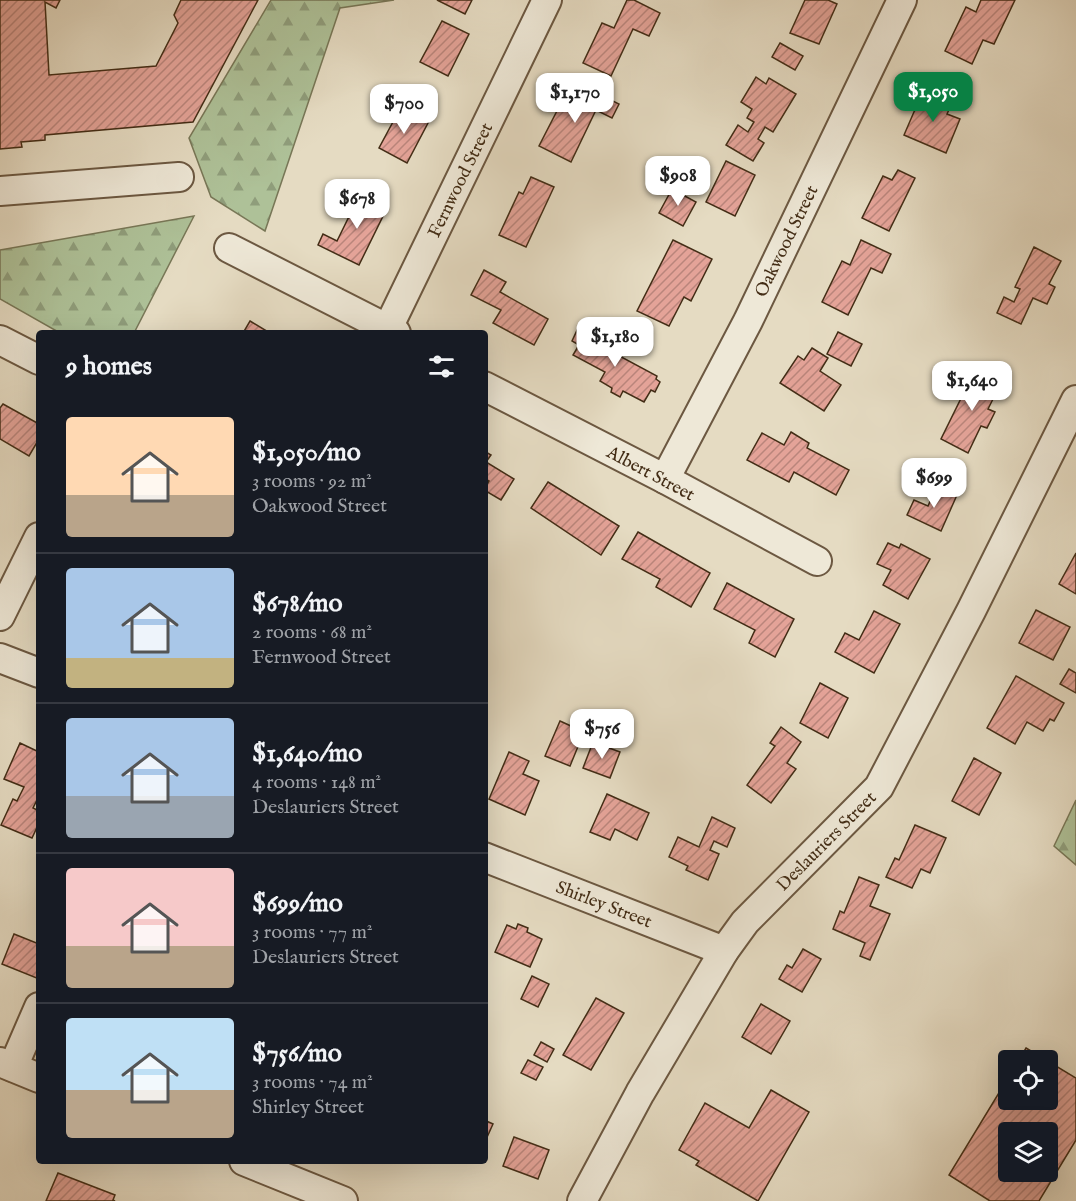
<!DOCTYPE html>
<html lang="en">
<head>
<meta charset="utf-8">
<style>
	:root { --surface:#171b24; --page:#242831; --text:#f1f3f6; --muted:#9ea1a6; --line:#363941; --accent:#0b8043 }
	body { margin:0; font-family:"IM FELL English",serif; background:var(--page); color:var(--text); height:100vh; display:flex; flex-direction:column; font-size:22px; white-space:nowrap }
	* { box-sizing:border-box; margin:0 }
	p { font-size:20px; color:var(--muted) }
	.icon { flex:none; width:33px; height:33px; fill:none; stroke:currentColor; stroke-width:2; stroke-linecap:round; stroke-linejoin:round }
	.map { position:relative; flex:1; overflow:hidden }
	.details { position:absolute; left:36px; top:330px; width:452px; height:834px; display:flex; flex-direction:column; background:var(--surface); border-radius:6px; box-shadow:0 6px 24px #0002 }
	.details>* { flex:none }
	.controls { position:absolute; left:998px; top:1050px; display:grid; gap:12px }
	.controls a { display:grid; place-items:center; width:60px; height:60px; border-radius:6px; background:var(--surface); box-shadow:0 6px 24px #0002; font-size:30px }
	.price { position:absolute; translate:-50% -51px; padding:0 14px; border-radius:12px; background:#fff; color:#222; font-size:20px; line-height:39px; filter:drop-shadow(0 2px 3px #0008) }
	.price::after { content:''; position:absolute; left:50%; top:36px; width:18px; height:14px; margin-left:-9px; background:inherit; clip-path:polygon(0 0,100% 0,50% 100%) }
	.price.selected { background:var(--accent); color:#fff }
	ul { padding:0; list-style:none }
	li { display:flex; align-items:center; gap:18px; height:150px; padding:0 30px }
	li+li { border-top:2px solid var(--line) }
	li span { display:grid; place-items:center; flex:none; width:168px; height:120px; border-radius:6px; color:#555 }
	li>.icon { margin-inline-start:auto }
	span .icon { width:72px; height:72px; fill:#fffc; stroke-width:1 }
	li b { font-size:26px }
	h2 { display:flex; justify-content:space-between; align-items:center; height:72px; padding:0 30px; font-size:26px }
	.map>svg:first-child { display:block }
</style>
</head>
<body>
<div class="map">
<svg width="1076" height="1201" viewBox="0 0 1076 1201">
	<defs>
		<pattern id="forest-firs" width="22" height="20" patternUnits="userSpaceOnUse" patternTransform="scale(1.5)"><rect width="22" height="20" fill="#aec198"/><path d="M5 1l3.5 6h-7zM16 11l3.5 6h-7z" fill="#8f9d7b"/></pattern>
		<pattern id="building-hatch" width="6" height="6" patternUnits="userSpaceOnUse" patternTransform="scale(1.5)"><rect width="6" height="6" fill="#e4a398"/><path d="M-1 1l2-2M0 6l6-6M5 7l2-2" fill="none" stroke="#ba857b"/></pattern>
	</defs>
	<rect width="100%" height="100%" fill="#e5dbc2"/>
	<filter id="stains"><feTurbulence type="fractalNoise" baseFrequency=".00333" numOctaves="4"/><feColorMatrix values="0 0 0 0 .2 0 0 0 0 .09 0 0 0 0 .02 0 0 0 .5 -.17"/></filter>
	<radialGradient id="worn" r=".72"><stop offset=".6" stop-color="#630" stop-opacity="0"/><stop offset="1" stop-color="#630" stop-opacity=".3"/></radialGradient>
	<g fill="url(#forest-firs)" stroke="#787757" stroke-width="1.5">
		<polygon points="271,0 394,0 340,8 265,231 211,197 189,138"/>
		<polygon points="194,216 134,333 60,333 0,299 0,250"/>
		<polygon points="1076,800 1076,865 1054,846"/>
	</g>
	<g fill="url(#building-hatch)" stroke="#432d16" stroke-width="1.5" fill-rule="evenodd">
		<polygon points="0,0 60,0 56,8 45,2 49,75 156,66 178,23 174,15 181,0 258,0 193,122 45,135 45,140 21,142 22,147 0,149"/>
		<polygon points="437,0 472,0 465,14"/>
		<polygon points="627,0 634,0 660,13 649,36 633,29 611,76 583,63 602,23 614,28"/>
		<polygon points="805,0 828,0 837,4 819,44 790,33"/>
		<polygon points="981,0 1015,0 994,44 983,40 972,64 945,51 966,7 976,12"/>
		<polygon points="442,21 469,34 448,76 420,62"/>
		<polygon points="780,43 803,56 795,70 772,57"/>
		<polygon points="756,77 766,84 769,78 796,94 773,132 765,127 758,139 764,143 753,161 726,145 738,125 748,132 754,122 747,118 752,109 741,102"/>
		<polygon points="583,86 619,104 612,118 596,110 571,162 539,146 559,107 575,115 582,103 576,100"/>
		<polygon points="923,91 952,103 947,114 960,119 946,153 904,135"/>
		<polygon points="401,107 429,121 407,163 379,148"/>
		<polygon points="726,161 755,175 735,216 706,202"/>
		<polygon points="898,170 915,178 889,231 862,218 883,176 892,180"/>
		<polygon points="531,177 554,187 526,247 499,235 519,192 523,194"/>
		<polygon points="672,189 696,202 683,226 659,213"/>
		<polygon points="361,192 388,206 359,265 318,245 323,234 337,241"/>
		<polygon points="673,240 712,259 691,301 684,297 669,326 637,311"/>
		<polygon points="861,240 891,254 882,273 871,268 848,315 822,302 842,261 850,265"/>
		<polygon points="1034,247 1061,261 1049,284 1055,287 1047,304 1033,298 1021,324 997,313 1004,297 1014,302 1020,289 1015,287"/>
		<polygon points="484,270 506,282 500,292 548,319 534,345 493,323 501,310 471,295"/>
		<polygon points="250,321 270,333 243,333"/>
		<polygon points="579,326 602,338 596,348 612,356 614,353 657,376 656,379 660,382 655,392 651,390 644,402 623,391 620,397 611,392 612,388 600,381 605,372 573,355 579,345 572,341"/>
		<polygon points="838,332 862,344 851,366 827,354"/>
		<polygon points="812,348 828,358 820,371 841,385 824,411 780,383 798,356 804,360"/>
		<polygon points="975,370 1001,383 988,409 995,412 987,428 981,426 968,453 941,439"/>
		<polygon points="3,404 39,424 39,439 29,456 0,439 0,408"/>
		<polygon points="791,432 809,443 807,448 849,470 836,495 794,472 789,482 747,460 762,433 784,445"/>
		<polygon points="484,451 491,455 486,462 514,479 501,500 484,490 489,481 484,478"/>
		<polygon points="548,482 619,526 601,555 531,508"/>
		<polygon points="937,486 957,495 941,531 907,515 914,500 928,506"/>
		<polygon points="638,532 710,573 691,607 656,587 660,579 622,559"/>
		<polygon points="888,543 899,548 901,544 930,559 908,599 883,585 891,570 877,564"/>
		<polygon points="1076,553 1076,594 1059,584"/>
		<polygon points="727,583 794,619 775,657 749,643 755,630 714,609"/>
		<polygon points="1036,610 1070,627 1053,660 1019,643"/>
		<polygon points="874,611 900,624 874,673 835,652 845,633 859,640"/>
		<polygon points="1069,669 1076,673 1076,693 1060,684"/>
		<polygon points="1016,676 1064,703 1054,721 1050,719 1043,731 1027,722 1015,744 987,728"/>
		<polygon points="820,683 848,698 828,738 800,723"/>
		<polygon points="560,721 584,732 570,766 545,756"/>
		<polygon points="781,727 801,742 787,763 796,769 771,803 747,785 775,746 770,743"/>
		<polygon points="593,742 620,752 610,778 583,768"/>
		<polygon points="20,743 39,752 39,796 33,808 39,811 39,823 32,838 1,825 13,799 17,801 24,787 4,779"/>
		<polygon points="509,752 529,761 523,774 539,781 525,815 489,799"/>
		<polygon points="974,758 1001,773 979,815 952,801"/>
		<polygon points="607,794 649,813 637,840 615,829 610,840 590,832"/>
		<polygon points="712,817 735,828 727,847 714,841 710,850 719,854 708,880 686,870 688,866 669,857 678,837 699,847"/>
		<polygon points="915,825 946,838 930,873 921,869 912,888 886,877 895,858 899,860"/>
		<polygon points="859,877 879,885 870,906 890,914 870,960 860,956 865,943 833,929 840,911 844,913"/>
		<polygon points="518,924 528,928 527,932 542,939 530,967 495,952 507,925 516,929"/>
		<polygon points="14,934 39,944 39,979 2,964"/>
		<polygon points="803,949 821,959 802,992 779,979 787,965 792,968"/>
		<polygon points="532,976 549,984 538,1007 521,999"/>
		<polygon points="596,998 624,1013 591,1070 563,1055"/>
		<polygon points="761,1004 790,1021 771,1054 742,1037"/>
		<polygon points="541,1042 554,1049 547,1062 534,1055"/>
		<path d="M 1026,1048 L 1076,1078 L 1076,1140 L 1039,1201 L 990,1201 L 949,1175 L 1008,1078 L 1008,1100 L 1047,1100 L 1047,1060 L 1019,1060 ZM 1008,1132 L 1047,1132 L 1047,1172 L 1008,1172 Z"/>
		<polygon points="528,1060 543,1067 536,1080 521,1073"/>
		<polygon points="771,1090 809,1112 758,1201 696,1165 699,1161 679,1150 705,1103 749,1128"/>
		<polygon points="484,1120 493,1124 484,1144"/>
		<polygon points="514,1137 549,1150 538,1179 503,1166"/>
		<polygon points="58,1173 115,1195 113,1200 115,1201 46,1201"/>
	</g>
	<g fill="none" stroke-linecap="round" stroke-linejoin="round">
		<defs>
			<g id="minor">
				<polyline points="0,191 179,177"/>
				<polyline points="229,248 396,333"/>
				<polyline points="388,328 547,0"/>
				<polyline points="0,340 39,360"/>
				<polyline points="484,386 665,479 817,561"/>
				<polyline points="665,479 748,321 902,0"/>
				<polyline points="0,616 39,537"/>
				<polyline points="0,658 39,673"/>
				<polyline points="484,857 724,951"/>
				<polyline points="0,1062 39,1078"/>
				<polyline points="13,1067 39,1007"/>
				<polyline points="244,1161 343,1201"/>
				<polyline points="582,1201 640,1093 724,951 745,922 879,787 971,611 1076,400"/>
			</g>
		</defs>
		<use href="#minor" stroke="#6c5841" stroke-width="32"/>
		<use href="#minor" stroke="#eee8d7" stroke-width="28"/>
	</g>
	<g text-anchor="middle" stroke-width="5" stroke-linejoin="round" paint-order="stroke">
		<g font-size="18" fill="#432d16" stroke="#eee8d7">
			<text transform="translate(460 180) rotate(-64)" y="6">Fernwood Street</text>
			<text transform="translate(786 241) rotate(-64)" y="6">Oakwood Street</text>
			<text transform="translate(651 473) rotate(28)" y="6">Albert Street</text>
			<text transform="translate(826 841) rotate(-45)" y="6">Deslauriers Street</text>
			<text transform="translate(604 904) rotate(21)" y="6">Shirley Street</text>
		</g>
	</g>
	<rect width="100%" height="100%" filter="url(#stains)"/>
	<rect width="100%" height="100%" fill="url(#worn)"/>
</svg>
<div class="controls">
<a><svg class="icon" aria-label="locate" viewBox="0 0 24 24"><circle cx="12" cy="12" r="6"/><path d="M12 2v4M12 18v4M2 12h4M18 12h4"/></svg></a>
<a><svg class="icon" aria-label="layers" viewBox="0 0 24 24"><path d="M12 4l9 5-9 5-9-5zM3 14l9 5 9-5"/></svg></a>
</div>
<b class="price selected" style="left:933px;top:123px">$1,050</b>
<b class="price" style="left:575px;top:124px">$1,170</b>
<b class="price" style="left:404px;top:135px">$700</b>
<b class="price" style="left:678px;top:207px">$908</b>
<b class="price" style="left:357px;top:230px">$678</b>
<b class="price" style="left:615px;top:368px">$1,180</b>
<b class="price" style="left:972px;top:412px">$1,640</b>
<b class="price" style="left:934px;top:509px">$699</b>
<b class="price" style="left:602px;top:760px">$756</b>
<section class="details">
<h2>9 homes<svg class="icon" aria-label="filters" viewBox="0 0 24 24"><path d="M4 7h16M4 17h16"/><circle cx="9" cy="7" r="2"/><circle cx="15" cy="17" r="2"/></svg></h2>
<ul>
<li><span style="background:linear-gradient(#ffd9b3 65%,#b9a48a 0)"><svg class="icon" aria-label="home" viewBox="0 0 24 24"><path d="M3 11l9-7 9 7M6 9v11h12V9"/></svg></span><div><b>$1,050/mo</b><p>3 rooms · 92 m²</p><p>Oakwood Street</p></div></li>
<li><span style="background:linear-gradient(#a9c7e8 75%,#c2b280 0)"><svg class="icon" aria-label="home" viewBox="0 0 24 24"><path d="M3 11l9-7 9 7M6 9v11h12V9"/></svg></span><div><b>$678/mo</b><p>2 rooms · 68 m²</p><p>Fernwood Street</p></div></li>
<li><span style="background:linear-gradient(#a9c7e8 65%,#9aa5b1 0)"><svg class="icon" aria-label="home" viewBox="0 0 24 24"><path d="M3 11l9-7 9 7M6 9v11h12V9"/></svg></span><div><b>$1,640/mo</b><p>4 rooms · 148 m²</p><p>Deslauriers Street</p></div></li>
<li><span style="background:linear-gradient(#f6c9c9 65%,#b9a48a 0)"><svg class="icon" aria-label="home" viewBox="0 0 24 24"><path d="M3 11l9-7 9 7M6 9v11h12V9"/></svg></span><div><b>$699/mo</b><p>3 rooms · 77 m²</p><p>Deslauriers Street</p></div></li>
<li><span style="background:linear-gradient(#bfe0f5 60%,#b9a48a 0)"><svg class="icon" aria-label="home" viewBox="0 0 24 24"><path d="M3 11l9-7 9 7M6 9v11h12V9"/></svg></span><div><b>$756/mo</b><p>3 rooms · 74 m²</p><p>Shirley Street</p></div></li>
</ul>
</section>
</div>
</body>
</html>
